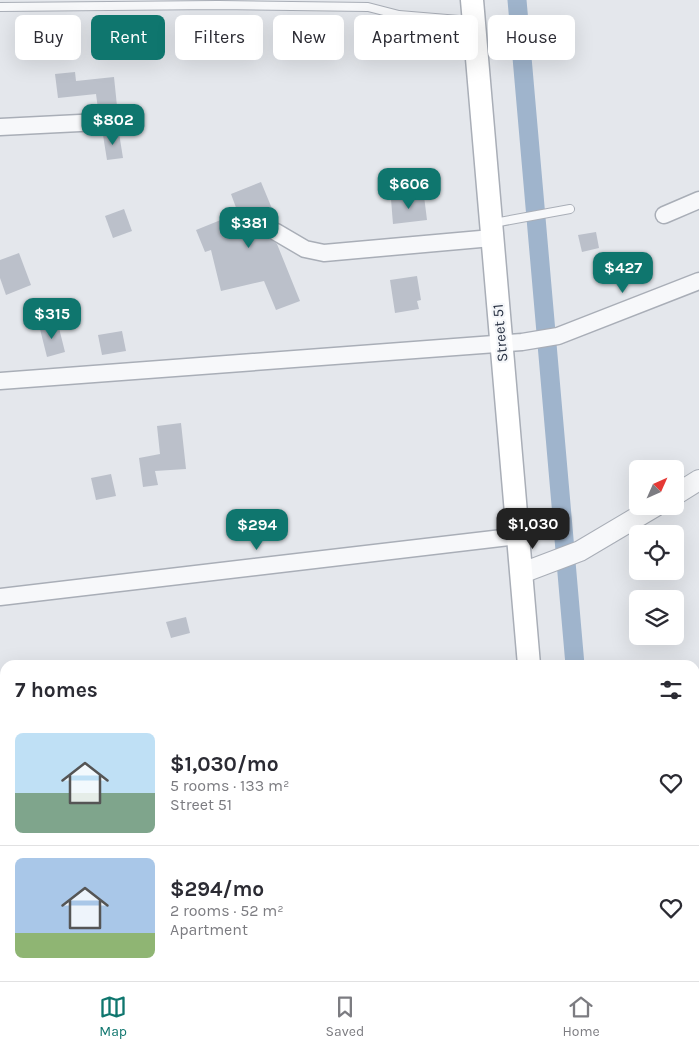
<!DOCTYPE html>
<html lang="en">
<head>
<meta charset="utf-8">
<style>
	:root { --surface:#fff; --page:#f7f7f7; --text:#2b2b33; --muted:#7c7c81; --line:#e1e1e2; --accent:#0f766e }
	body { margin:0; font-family:Karla,sans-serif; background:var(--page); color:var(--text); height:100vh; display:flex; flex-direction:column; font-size:19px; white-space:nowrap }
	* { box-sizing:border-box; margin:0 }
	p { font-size:16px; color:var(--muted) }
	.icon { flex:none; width:28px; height:28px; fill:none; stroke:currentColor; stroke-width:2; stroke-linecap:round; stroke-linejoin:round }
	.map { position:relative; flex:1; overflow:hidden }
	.drawer { position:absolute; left:0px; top:660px; width:700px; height:321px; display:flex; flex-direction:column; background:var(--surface); border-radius:15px 15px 0 0; box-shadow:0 5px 20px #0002 }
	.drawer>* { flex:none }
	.banner { position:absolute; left:15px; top:15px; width:670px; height:45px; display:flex; gap:10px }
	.needle { width:32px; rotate:45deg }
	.buttons { position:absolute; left:629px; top:460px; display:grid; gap:10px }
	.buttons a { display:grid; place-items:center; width:55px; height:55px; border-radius:8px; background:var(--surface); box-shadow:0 5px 20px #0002; font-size:25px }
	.price { position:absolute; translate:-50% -42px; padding:0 11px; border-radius:10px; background:var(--accent); color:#fff; font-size:16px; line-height:32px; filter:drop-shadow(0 1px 2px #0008) }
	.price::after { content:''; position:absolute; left:50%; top:30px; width:15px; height:11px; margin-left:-8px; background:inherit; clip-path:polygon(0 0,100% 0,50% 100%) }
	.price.selected { background:#222; color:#fff }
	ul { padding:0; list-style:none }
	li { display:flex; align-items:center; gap:15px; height:125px; padding:0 15px }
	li+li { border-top:1px solid var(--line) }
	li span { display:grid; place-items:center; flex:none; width:140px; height:100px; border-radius:8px; color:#555 }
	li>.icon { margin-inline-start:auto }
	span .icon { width:60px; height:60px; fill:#fffc; stroke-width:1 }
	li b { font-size:21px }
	h2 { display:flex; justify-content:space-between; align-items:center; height:60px; padding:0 15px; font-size:21px }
	.pill { padding:0 18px; border-radius:8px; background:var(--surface); box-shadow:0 5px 20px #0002; font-size:18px; line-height:45px }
	.pill.selected { background:var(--accent); color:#fff }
	.tabs { display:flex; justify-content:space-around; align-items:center; height:70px; border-top:1px solid var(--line); background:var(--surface); font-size:14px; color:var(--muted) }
	.tabs a { display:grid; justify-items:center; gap:2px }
	.tabs .selected { color:var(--accent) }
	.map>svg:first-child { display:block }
</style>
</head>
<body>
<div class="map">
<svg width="699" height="981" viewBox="0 0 699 981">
	<rect width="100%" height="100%" fill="#e4e7ec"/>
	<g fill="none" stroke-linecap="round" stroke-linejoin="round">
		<g stroke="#9fb4cc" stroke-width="19">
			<polyline points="517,0 575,665"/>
			<polyline points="602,976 602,981"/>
		</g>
	</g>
	<g fill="#bbc0ca">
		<polygon points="75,72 76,81 114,77 117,106 98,109 96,94 58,98 55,74"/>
		<polygon points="119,133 123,158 107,160 103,135"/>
		<polygon points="261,182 273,211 265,215 269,225 266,231 267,236 277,244 300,301 276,310 264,281 221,291 211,250 205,252 196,230 238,213 231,194"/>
		<polygon points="424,196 427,220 393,224 391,199"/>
		<polygon points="124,209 132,231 113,238 105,216"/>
		<polygon points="596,232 599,248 582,252 578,235"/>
		<polygon points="19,253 31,285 6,295 0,278 0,260"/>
		<polygon points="417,276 421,300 417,301 419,309 395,313 390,280"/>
		<polygon points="58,324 65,352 47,357 40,329"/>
		<polygon points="122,331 126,351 102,355 98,335"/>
		<polygon points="181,423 186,469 155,471 158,485 143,487 139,458 160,454 157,426"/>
		<polygon points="111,474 116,496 96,500 91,478"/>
		<polygon points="186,617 190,633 171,638 166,622"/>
	</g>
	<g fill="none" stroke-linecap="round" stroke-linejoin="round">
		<defs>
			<g id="service">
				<polyline points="0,7 218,5 368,7 399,15 471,21"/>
				<polyline points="494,223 570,209"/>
			</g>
			<g id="minor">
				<polyline points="0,127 100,122"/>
				<polyline points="664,215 699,200"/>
				<polyline points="276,232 305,249 324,253 492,238"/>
				<polyline points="0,381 522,342 558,336 699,281"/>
				<polyline points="0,597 518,536"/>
				<polyline points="0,942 5,942"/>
			</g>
			<g id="tertiary">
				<polyline points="675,495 699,480"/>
				<polyline points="522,573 580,551 656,506"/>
			</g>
			<g id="secondary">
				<polyline points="472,0 529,665"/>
				<polyline points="558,976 558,981"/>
			</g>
		</defs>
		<use href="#service" stroke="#a9aeb7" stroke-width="10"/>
		<use href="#minor" stroke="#a9aeb7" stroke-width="19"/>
		<use href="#tertiary" stroke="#a9aeb7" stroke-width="22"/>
		<use href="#secondary" stroke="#a9aeb7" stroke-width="25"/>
		<use href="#service" stroke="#f7f8fa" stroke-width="8"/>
		<use href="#minor" stroke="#f7f8fa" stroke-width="16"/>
		<use href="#tertiary" stroke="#f7f8fa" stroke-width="20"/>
		<use href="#secondary" stroke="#fff" stroke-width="22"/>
	</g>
	<g text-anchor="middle" stroke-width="4.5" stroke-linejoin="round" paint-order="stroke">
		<g font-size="15" fill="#2b3445" stroke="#f4f6f9">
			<text transform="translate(500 333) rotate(-95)" y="5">Street 51</text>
		</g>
	</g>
</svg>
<div class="buttons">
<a><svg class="needle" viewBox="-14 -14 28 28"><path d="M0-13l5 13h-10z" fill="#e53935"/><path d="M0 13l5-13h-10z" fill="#7c7c81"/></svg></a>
<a><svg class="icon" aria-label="locate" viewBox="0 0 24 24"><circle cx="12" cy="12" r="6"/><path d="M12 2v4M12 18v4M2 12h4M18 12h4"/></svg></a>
<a><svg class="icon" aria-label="layers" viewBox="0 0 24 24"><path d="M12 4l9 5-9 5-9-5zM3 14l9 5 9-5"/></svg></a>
</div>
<b class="price" style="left:113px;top:146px">$802</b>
<b class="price" style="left:409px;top:210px">$606</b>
<b class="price" style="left:249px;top:249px">$381</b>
<b class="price" style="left:623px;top:294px">$427</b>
<b class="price" style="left:52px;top:340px">$315</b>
<b class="price selected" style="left:533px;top:550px">$1,030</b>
<b class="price" style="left:257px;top:551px">$294</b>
<div class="banner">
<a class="pill">Buy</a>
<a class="pill selected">Rent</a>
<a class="pill">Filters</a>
<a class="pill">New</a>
<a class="pill">Apartment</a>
<a class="pill">House</a>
</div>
<section class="drawer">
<h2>7 homes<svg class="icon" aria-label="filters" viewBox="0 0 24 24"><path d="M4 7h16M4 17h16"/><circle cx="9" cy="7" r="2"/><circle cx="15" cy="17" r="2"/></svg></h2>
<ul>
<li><span style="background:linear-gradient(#bfe0f5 60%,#7fa58c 0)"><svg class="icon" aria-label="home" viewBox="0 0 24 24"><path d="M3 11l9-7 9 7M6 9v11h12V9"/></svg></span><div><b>$1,030/mo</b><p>5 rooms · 133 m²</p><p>Street 51</p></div><svg class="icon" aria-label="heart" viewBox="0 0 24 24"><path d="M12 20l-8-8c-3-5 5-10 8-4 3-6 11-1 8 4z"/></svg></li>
<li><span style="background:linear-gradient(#a9c7e8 75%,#8fb573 0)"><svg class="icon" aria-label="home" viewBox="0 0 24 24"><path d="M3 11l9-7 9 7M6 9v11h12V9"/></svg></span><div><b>$294/mo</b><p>2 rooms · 52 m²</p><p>Apartment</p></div><svg class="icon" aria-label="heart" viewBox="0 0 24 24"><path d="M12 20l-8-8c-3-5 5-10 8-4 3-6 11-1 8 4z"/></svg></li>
</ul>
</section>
</div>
<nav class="tabs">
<a class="selected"><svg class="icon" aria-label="map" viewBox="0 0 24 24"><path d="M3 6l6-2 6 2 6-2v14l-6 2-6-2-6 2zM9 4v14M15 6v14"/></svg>Map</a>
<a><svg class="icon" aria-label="saved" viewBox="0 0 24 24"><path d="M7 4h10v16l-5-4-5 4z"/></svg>Saved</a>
<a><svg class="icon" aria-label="home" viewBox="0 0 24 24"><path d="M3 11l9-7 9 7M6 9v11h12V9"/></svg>Home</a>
</nav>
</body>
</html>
